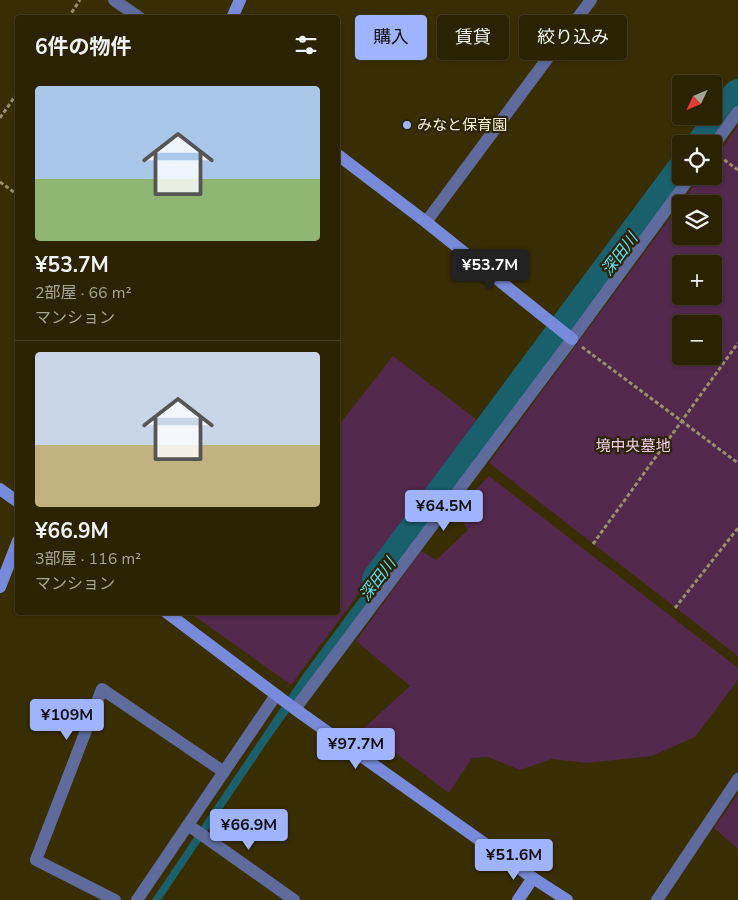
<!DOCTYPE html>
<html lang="ja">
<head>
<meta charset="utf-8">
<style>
	:root { --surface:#2b2202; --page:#372f11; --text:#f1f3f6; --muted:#a6a499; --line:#473f24; --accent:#a0b3fd }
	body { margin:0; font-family:"Nunito Sans","Noto Sans JP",sans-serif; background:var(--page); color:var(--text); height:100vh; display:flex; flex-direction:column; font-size:19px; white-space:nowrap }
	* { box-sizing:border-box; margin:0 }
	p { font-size:16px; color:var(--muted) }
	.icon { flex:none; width:28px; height:28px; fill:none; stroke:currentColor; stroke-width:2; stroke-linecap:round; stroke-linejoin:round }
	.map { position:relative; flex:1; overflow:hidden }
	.details { position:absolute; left:15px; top:15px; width:325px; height:600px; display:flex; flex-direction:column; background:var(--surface); border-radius:5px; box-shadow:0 1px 4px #0004,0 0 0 1px var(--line) }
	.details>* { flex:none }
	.guide { position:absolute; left:355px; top:15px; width:308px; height:45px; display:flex; gap:10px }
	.needle { width:32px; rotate:226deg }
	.buttons { position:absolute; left:672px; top:75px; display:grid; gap:10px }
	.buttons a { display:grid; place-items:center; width:50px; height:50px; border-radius:5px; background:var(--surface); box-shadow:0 1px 4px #0004,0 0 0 1px var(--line); font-size:25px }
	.price { position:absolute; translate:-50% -42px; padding:0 11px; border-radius:5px; background:var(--accent); color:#111; font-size:16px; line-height:32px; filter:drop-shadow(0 1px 2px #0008) }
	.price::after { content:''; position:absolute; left:50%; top:30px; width:15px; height:11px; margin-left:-8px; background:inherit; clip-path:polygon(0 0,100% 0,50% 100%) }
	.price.active { background:#222; color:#fff }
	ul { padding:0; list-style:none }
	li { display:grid; align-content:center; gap:10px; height:265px; padding:0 20px }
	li+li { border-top:1px solid var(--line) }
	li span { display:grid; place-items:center; height:155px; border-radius:5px; color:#555 }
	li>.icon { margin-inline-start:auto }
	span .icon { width:90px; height:90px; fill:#fffc; stroke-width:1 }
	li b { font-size:21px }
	h2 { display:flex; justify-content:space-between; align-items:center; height:60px; padding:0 20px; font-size:21px }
	.tag { padding:0 18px; border-radius:5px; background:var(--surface); box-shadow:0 1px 4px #0004,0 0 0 1px var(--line); font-size:18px; line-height:45px }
	.tag.active { background:var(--accent); color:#111 }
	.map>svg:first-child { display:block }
</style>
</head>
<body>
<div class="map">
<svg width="738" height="900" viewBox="0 0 738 900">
	<rect width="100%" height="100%" fill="#392d03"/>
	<g fill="#52284c" fill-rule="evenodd">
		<path d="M 738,126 L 738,656 L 489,463 L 701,176 L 714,176 L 714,159 ZM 681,204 L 714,204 L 714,236 L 681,236 ZM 681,264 L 714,264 L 714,296 L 681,296 ZM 681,324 L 714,324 L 714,356 L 681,356 Z"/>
		<polygon points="393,356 484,425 291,685 190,613 338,612 338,426"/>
		<polygon points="489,476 738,668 738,680 695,737 652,756 587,763 552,759 520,770 488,757 472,758 449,793 363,729 410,686 356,641 421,551 436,560 468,530 455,511"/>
		<polygon points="738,794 738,849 714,828"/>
	</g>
	<polygon fill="#195f6c" points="399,545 405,551 271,737 161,900 152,900 304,673"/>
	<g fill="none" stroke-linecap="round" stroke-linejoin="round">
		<g stroke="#195f6c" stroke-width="30">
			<polyline points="701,144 738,94"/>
			<polyline points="377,579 681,170"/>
		</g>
		<g stroke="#9a8f6d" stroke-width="3" stroke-dasharray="4 2.5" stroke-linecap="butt">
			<polyline points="68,18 80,0"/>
			<polyline points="0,118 18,92"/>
			<polyline points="719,156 738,170"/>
			<polyline points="0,182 18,195"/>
			<polyline points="582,347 738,463"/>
			<polyline points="593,544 738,343"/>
			<polyline points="675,608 738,528"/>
		</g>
		<g stroke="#5e6b9c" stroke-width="12">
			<polyline points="114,0 140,18"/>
			<polyline points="714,145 738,112"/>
			<polyline points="426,222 591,0"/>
			<polyline points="295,709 572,339 691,176"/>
			<polyline points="188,825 294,900"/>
			<polyline points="115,900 36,860 102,689 224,772"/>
			<polyline points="137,900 276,695"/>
			<polyline points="657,900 738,779"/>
		</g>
		<g stroke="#788bda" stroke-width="12">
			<polyline points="232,18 240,0"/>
			<polyline points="338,155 426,222 572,339"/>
			<polyline points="0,489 18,502"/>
			<polyline points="0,587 18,541"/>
			<polyline points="166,612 295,709 533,878 567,900"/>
			<polyline points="518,900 533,878"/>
		</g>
	</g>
	<circle fill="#a0b3fd" stroke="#2c2408" stroke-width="2" cx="407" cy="125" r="5"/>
	<g text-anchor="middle" stroke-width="4.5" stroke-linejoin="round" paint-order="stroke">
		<g font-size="15" fill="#fcf3d8" stroke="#2c2408" text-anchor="start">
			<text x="417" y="130">みなと保育園</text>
		</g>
		<g font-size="15" fill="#f4ceed" stroke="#2c2408">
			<text x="633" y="451">境中央墓地</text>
		</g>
		<g font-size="16" font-style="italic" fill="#5dddf6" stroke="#2c2408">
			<text transform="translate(619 254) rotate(-53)" y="6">深田川</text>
			<text transform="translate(377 579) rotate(-53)" y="6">深田川</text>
		</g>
	</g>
</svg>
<div class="buttons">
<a><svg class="needle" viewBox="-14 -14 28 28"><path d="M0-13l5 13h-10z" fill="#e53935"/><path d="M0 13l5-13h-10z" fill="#a6a499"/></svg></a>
<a><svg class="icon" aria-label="locate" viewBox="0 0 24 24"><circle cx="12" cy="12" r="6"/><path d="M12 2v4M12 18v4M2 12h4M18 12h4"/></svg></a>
<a><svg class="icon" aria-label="layers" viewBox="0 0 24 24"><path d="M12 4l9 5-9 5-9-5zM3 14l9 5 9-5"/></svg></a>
<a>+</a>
<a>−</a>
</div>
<b class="price active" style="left:490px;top:291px">¥53.7M</b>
<b class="price" style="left:444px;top:532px">¥64.5M</b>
<b class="price" style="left:67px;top:741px">¥109M</b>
<b class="price" style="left:356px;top:770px">¥97.7M</b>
<b class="price" style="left:249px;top:851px">¥66.9M</b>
<b class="price" style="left:514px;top:881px">¥51.6M</b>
<div class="guide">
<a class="tag active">購入</a>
<a class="tag">賃貸</a>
<a class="tag">絞り込み</a>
</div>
<section class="details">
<h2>6件の物件<svg class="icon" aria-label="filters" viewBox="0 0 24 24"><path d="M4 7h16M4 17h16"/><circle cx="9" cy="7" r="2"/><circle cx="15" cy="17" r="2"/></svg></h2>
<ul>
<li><span style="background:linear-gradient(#a9c7e8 60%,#8fb573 0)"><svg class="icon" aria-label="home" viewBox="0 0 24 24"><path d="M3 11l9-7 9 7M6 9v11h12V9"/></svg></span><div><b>¥53.7M</b><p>2部屋 · 66 m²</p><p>マンション</p></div></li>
<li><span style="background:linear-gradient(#c9d6e8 60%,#c2b280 0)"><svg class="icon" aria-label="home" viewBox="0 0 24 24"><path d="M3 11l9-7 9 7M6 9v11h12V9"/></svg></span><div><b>¥66.9M</b><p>3部屋 · 116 m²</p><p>マンション</p></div></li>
</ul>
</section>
</div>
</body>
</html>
